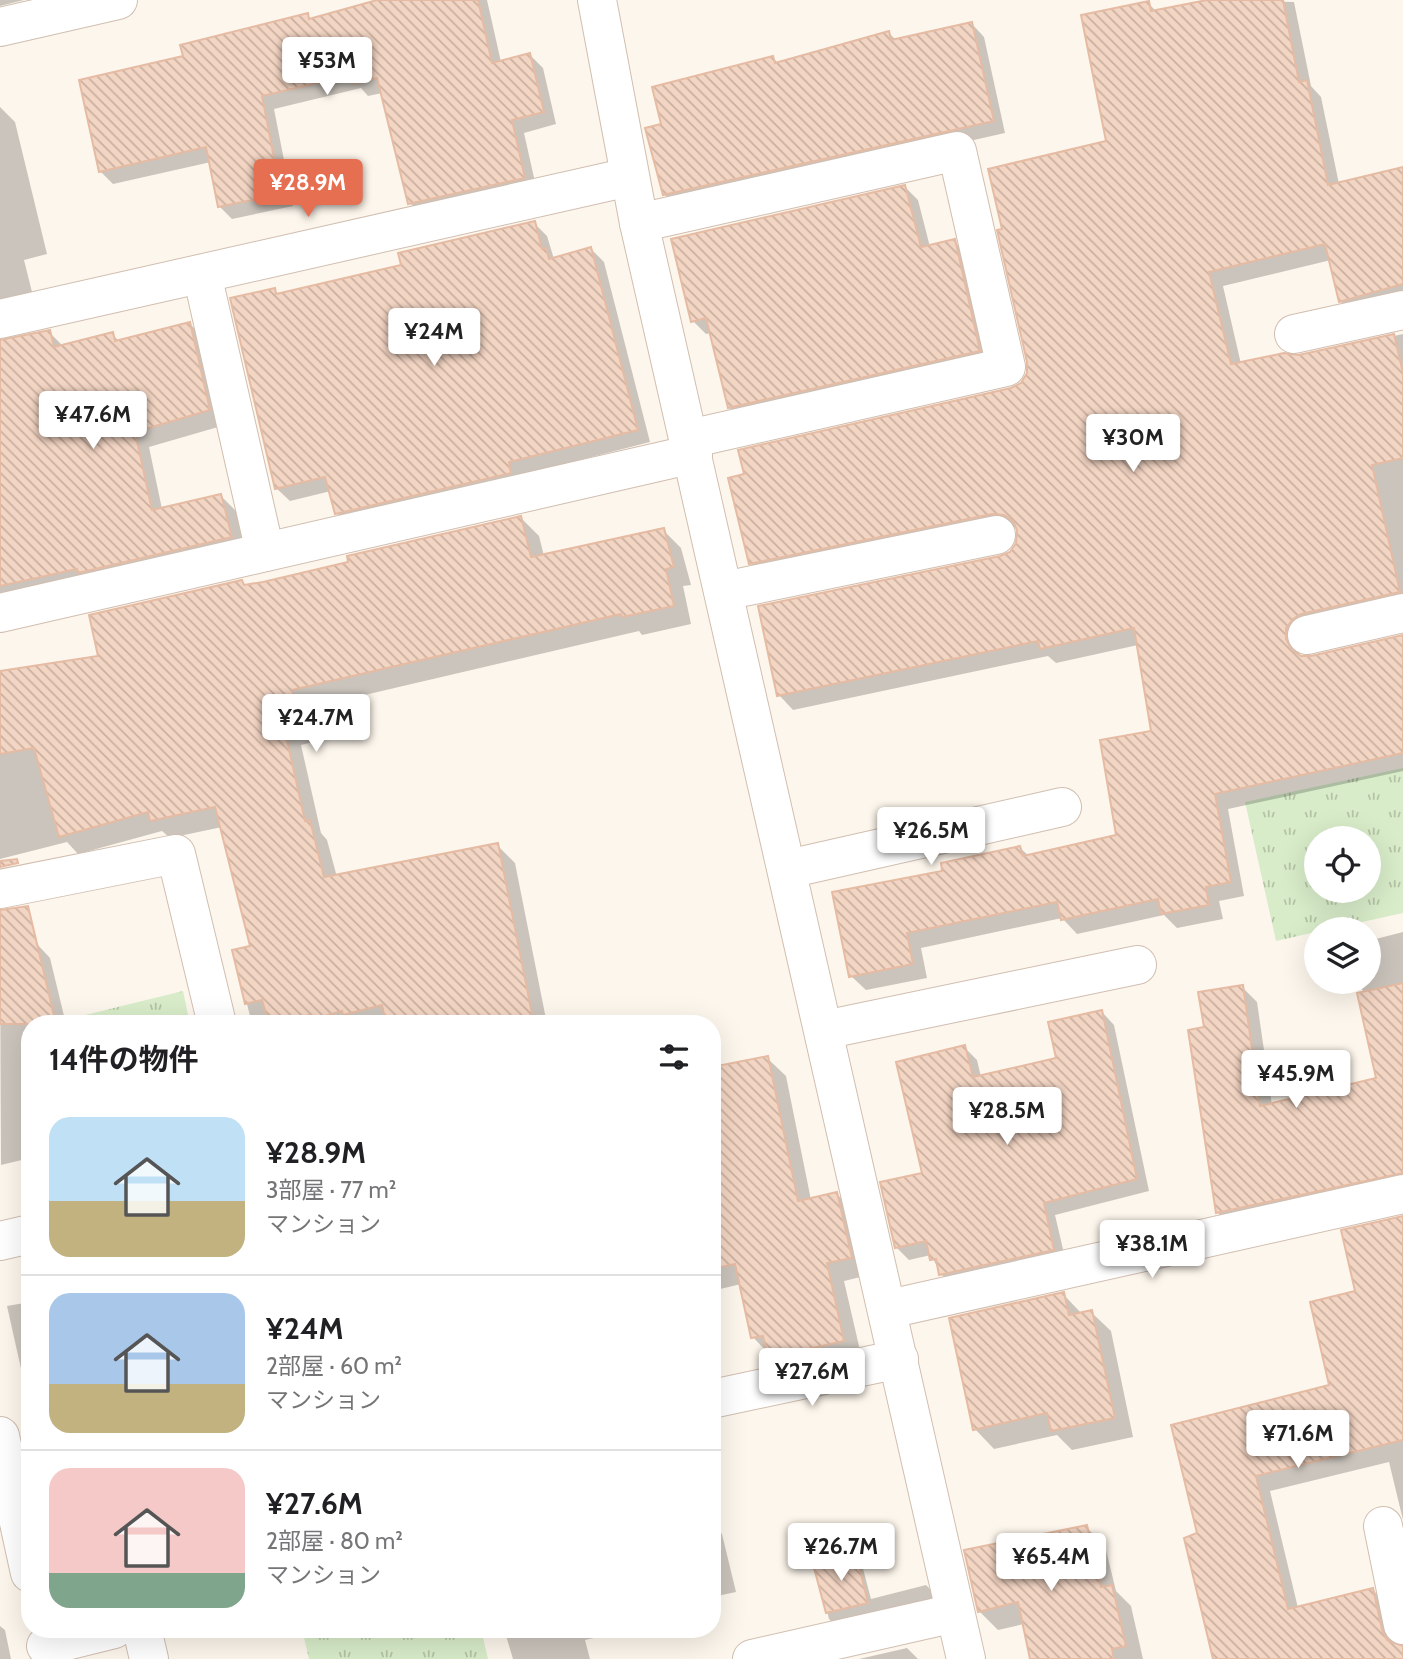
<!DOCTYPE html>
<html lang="ja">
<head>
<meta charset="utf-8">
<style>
	:root { --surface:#fff; --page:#f6f6f6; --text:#202124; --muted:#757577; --line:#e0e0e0; --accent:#e76f51 }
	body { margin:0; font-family:Cabin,"Noto Sans JP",sans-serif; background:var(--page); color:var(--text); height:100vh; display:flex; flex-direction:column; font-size:26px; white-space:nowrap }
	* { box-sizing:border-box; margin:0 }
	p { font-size:23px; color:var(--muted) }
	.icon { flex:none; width:38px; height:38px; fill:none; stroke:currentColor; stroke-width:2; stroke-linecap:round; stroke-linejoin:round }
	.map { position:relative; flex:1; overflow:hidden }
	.sheet { position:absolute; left:21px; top:1015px; width:700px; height:623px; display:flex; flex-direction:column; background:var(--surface); border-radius:28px; box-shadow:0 7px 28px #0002 }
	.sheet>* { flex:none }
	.tools { position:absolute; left:1304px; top:826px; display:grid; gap:14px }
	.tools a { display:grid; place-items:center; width:77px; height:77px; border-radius:50%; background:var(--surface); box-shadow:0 7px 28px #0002; font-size:35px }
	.price { position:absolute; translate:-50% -60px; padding:0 16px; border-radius:7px; background:#fff; color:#222; font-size:23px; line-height:46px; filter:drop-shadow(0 2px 4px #0008) }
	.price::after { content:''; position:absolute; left:50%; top:42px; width:21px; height:16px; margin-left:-10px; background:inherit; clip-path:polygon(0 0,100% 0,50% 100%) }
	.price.current { background:var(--accent); color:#fff }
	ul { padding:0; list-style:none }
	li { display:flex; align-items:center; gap:21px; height:175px; padding:0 28px }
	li+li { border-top:2px solid var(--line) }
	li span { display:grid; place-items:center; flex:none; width:196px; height:140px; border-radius:21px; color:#555 }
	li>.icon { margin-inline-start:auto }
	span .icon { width:84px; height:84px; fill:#fffc; stroke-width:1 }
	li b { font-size:30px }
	h2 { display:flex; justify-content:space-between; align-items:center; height:84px; padding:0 28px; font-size:30px }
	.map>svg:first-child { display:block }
</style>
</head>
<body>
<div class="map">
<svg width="1403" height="1659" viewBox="0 0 1403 1659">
	<defs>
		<pattern id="grass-tufts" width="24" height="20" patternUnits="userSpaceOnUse" patternTransform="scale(1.75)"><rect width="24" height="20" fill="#d8ecc9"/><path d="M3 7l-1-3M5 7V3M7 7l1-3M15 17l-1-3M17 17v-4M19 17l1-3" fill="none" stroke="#b4c2a5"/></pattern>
		<pattern id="building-back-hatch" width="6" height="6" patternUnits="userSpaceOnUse" patternTransform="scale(1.75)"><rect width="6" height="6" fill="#f3d5c3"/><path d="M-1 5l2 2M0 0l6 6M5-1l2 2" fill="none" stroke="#cab0a1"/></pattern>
	</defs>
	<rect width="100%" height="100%" fill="#fdf6ec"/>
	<g fill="url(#grass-tufts)" fill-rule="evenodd">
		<path d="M 1403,768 L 1403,913 L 1330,929 L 1316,929 L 1316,932 L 1276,941 L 1245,802 ZM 1316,838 L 1368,838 L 1368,891 L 1316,891 Z"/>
		<polygon points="183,991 190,1024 75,1024 73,1018"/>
		<polygon points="302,1629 481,1629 488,1659 309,1659"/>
	</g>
	<g fill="#0003">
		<polygon points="0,0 24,0 0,6"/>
		<polygon points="384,0 487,0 501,62 530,55 543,68 556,124 524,133 537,191 423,216 410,203 382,93 368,96 361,88 274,109 293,206 232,219 219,206 211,162 113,184 100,171 185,57 307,15 312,20"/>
		<polygon points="1216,0 1294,2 1311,86 1321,97 1339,184 1403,169 1403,305 1355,315 1340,301 1331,260 1223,286 1241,364 1299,357 1403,334 1403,608 1300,644 1299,655 1311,658 1403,637 1403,771 1228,809 1244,896 1219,901 1223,919 1177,928 1164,915 1077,934 1062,918 921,948 927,978 866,990 851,976 944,872 1020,848 1029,856 1118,836 1153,732 1138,645 1056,663 1048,656 793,710 779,695 1012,552 1018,543 1018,528 1007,527 765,577 750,563 1022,385 1028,375 1108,142 1148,3 1157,12"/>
		<polygon points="972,24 984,37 1005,133 677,207 664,194 664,125 773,58 779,64 889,33 896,40"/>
		<polygon points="0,107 15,122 47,254 24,260 36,308 0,323"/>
		<polygon points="905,187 918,200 930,247 954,241 967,254 992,363 742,420 729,407 711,333 706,334 693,321"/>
		<polygon points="534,223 547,236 554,259 591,249 604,262 650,442 521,475 350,526 337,513 331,491 290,501 276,488 274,290 279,295 403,266"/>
		<polygon points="190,324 205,339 225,425 149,447 162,509 221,496 236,511 246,552 0,604 0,341 49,332 63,346 112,334 119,341"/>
		<polygon points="521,518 539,536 544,556 663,530 681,548 691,585 683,586 691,624 642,635 639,631 309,708 317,741 301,745 321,833 327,840 337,877 497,845 515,863 547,1024 252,1024 234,952 253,947 222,827 170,838 162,831 78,854 67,842 0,859 0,673 100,657 242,582 246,586 350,564"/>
		<polygon points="1403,932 1403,1189 1233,1228 1218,1213 1206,1029 1242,987 1257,1002 1272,1105 1378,1079 1361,982 1368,982 1368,941"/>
		<polygon points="36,943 50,958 66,1024 30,1024 30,1158 1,1165 0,952"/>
		<polygon points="1102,1012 1114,1025 1149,1191 1055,1215 1066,1262 954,1287 941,1274 931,1255 909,1260 896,1247 925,1174 964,1047 977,1060 981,1077 1058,1060"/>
		<polygon points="767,1058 786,1076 811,1200 837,1194 855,1212 869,1275 844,1281 862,1359 788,1375 753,1337 741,1284 712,1291 712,1069"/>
		<polygon points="1403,1218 1403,1520 1389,1462 1270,1491 1298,1608 1373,1590 1388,1605 1399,1647 1403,1648 1403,1659 1214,1659 1199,1535 1331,1387 1357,1293"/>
		<polygon points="1063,1294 1082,1314 1091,1312 1111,1331 1133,1437 1072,1450 1057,1435 994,1449 975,1429"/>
		<polygon points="30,1302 30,1395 26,1391 7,1306"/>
		<polygon points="712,1524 722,1534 736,1592 712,1597"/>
		<polygon points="1086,1527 1105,1546 1116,1591 1131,1606 1143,1659 1032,1659 1024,1624 998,1630 979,1611"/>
		<polygon points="855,1555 861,1561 871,1599 926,1585 932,1591 935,1603 835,1625 829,1619 815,1565"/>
		<polygon points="0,1626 5,1630 11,1659 0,1659"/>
		<polygon points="504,1629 634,1629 585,1640 590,1659 513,1659"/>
		<polygon points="907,1648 918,1659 859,1659"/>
	</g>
	<g fill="url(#building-back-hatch)" stroke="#e6bba3" stroke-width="2">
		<polygon points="377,0 478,0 492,63 530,53 544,112 512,120 525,178 408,204 377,78 354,84 352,75 262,96 281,194 218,207 206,147 99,172 79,80 183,56 180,45 308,13 309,19"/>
		<polygon points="1207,0 1283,0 1299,82 1307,80 1328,185 1403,167 1403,284 1339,302 1325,244 1209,272 1231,364 1284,353 1299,355 1394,334 1403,373 1403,458 1372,465 1400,592 1301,614 1293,619 1286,628 1286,639 1292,650 1301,656 1311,656 1403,635 1403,753 1215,794 1231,882 1206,887 1209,905 1161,914 1158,899 1061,920 1057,902 907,933 913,964 849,977 832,892 942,871 941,863 1020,846 1023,856 1116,835 1100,740 1151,731 1134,628 1040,649 1038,641 777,696 758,606 1000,556 1010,552 1016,543 1017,530 1013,521 1004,515 992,514 749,564 728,478 744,474 738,450 1011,388 1021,383 1027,373 1027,362 997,230 1002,229 988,169 1106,141 1081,15 1149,1 1151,11"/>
		<polygon points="972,22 994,121 663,195 645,128 661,124 652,87 773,56 775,63 889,31 891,40"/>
		<polygon points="905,185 921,247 955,239 980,351 728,408 706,318 691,322 671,239"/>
		<polygon points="535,221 542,249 546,248 549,259 591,247 638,430 509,462 511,473 335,514 325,477 275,489 230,298 275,288 276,294 401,265 398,253"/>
		<polygon points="190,322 210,410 135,432 152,510 221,494 232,537 78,573 77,569 0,586 0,340 50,330 54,347 113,332 115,341"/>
		<polygon points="521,516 531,557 664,528 674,567 666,569 674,606 622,617 621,614 292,690 300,723 284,727 305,821 310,820 324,877 498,843 534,1024 386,1024 382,1005 343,1015 342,1011 311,1020 310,1015 269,1024 262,1000 245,1004 232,950 250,946 215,807 150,821 148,812 59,837 34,748 0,754 0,671 98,656 89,615 242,580 244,585 263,582 348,562 347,556"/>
		<polygon points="17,859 18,863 0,867 0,861"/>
		<polygon points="28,906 56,1024 0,1024 0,910"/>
		<polygon points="1403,983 1403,1173 1216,1213 1188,1030 1204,1027 1198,992 1243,985 1260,1106 1376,1078 1357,993"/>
		<polygon points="1102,1010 1137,1179 1044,1203 1054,1250 939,1275 936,1259 930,1260 926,1241 895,1248 880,1182 922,1173 896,1062 965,1045 973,1077 1056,1058 1048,1022"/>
		<polygon points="768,1056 798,1201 837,1192 852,1258 827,1263 844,1341 768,1358 763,1336 751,1338 735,1264 712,1269 712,1067"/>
		<polygon points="1403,1216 1403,1440 1256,1476 1288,1609 1373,1588 1382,1630 1387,1640 1403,1646 1403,1659 1213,1659 1184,1538 1197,1533 1171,1425 1329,1385 1310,1302 1355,1291 1341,1230"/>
		<polygon points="1064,1292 1069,1315 1092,1310 1115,1418 1051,1431 1047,1413 973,1430 949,1318"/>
		<polygon points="1087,1525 1101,1587 1112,1585 1126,1646 1112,1649 1114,1659 1030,1659 1018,1602 978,1612 964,1550"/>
		<polygon points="856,1553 868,1603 826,1613 813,1564"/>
	</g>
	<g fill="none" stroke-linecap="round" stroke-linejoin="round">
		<defs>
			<g id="minor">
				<polyline points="597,0 639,223 966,1659"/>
				<polyline points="0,27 118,0"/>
				<polyline points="639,223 957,151 1006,367 689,439"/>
				<polyline points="202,274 265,552"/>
				<polyline points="0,319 629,177"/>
				<polyline points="1294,334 1403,310"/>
				<polyline points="724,591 996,535"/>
				<polyline points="0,613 693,454"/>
				<polyline points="1307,635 1403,613"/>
				<polyline points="788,869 1062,807"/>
				<polyline points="0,889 176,854 217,1024"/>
				<polyline points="824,1030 1137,965"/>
				<polyline points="0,1241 30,1234"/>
				<polyline points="889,1309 1403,1194"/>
				<polyline points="712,1399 899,1359"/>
				<polyline points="0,1436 30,1573"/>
				<polyline points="1383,1526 1403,1625"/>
				<polyline points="142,1629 149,1659"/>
				<polyline points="46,1646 114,1629"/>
				<polyline points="752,1659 955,1613"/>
			</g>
		</defs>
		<use href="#minor" stroke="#d1beb0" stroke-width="40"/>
		<use href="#minor" stroke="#fff" stroke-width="38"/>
	</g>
</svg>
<div class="tools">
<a><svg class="icon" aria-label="locate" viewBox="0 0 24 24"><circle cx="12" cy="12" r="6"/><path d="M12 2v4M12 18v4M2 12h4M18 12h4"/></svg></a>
<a><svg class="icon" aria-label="layers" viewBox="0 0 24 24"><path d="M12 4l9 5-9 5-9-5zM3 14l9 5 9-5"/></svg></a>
</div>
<b class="price" style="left:327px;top:97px">¥53M</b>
<b class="price current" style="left:308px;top:219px">¥28.9M</b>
<b class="price" style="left:434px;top:368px">¥24M</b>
<b class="price" style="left:93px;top:451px">¥47.6M</b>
<b class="price" style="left:1133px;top:474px">¥30M</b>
<b class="price" style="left:316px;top:754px">¥24.7M</b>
<b class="price" style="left:931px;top:867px">¥26.5M</b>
<b class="price" style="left:1296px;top:1110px">¥45.9M</b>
<b class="price" style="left:1007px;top:1147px">¥28.5M</b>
<b class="price" style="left:1152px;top:1280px">¥38.1M</b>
<b class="price" style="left:812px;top:1408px">¥27.6M</b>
<b class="price" style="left:1298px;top:1470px">¥71.6M</b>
<b class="price" style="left:841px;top:1583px">¥26.7M</b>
<b class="price" style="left:1051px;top:1593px">¥65.4M</b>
<section class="sheet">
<h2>14件の物件<svg class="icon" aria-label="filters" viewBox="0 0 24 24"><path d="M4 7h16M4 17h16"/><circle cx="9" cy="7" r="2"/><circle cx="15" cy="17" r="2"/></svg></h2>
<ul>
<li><span style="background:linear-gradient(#bfe0f5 60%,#c2b280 0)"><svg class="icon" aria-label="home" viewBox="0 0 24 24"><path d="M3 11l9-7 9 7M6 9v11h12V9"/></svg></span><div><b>¥28.9M</b><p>3部屋 · 77 m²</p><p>マンション</p></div></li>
<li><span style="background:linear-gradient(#a9c7e8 65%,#c2b280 0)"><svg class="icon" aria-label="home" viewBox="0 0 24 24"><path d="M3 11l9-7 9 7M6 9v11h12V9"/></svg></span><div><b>¥24M</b><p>2部屋 · 60 m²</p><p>マンション</p></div></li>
<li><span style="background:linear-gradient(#f6c9c9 75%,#7fa58c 0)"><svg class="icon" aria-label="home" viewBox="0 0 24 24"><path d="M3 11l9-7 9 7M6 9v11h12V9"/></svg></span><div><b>¥27.6M</b><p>2部屋 · 80 m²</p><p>マンション</p></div></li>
</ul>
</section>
</div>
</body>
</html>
